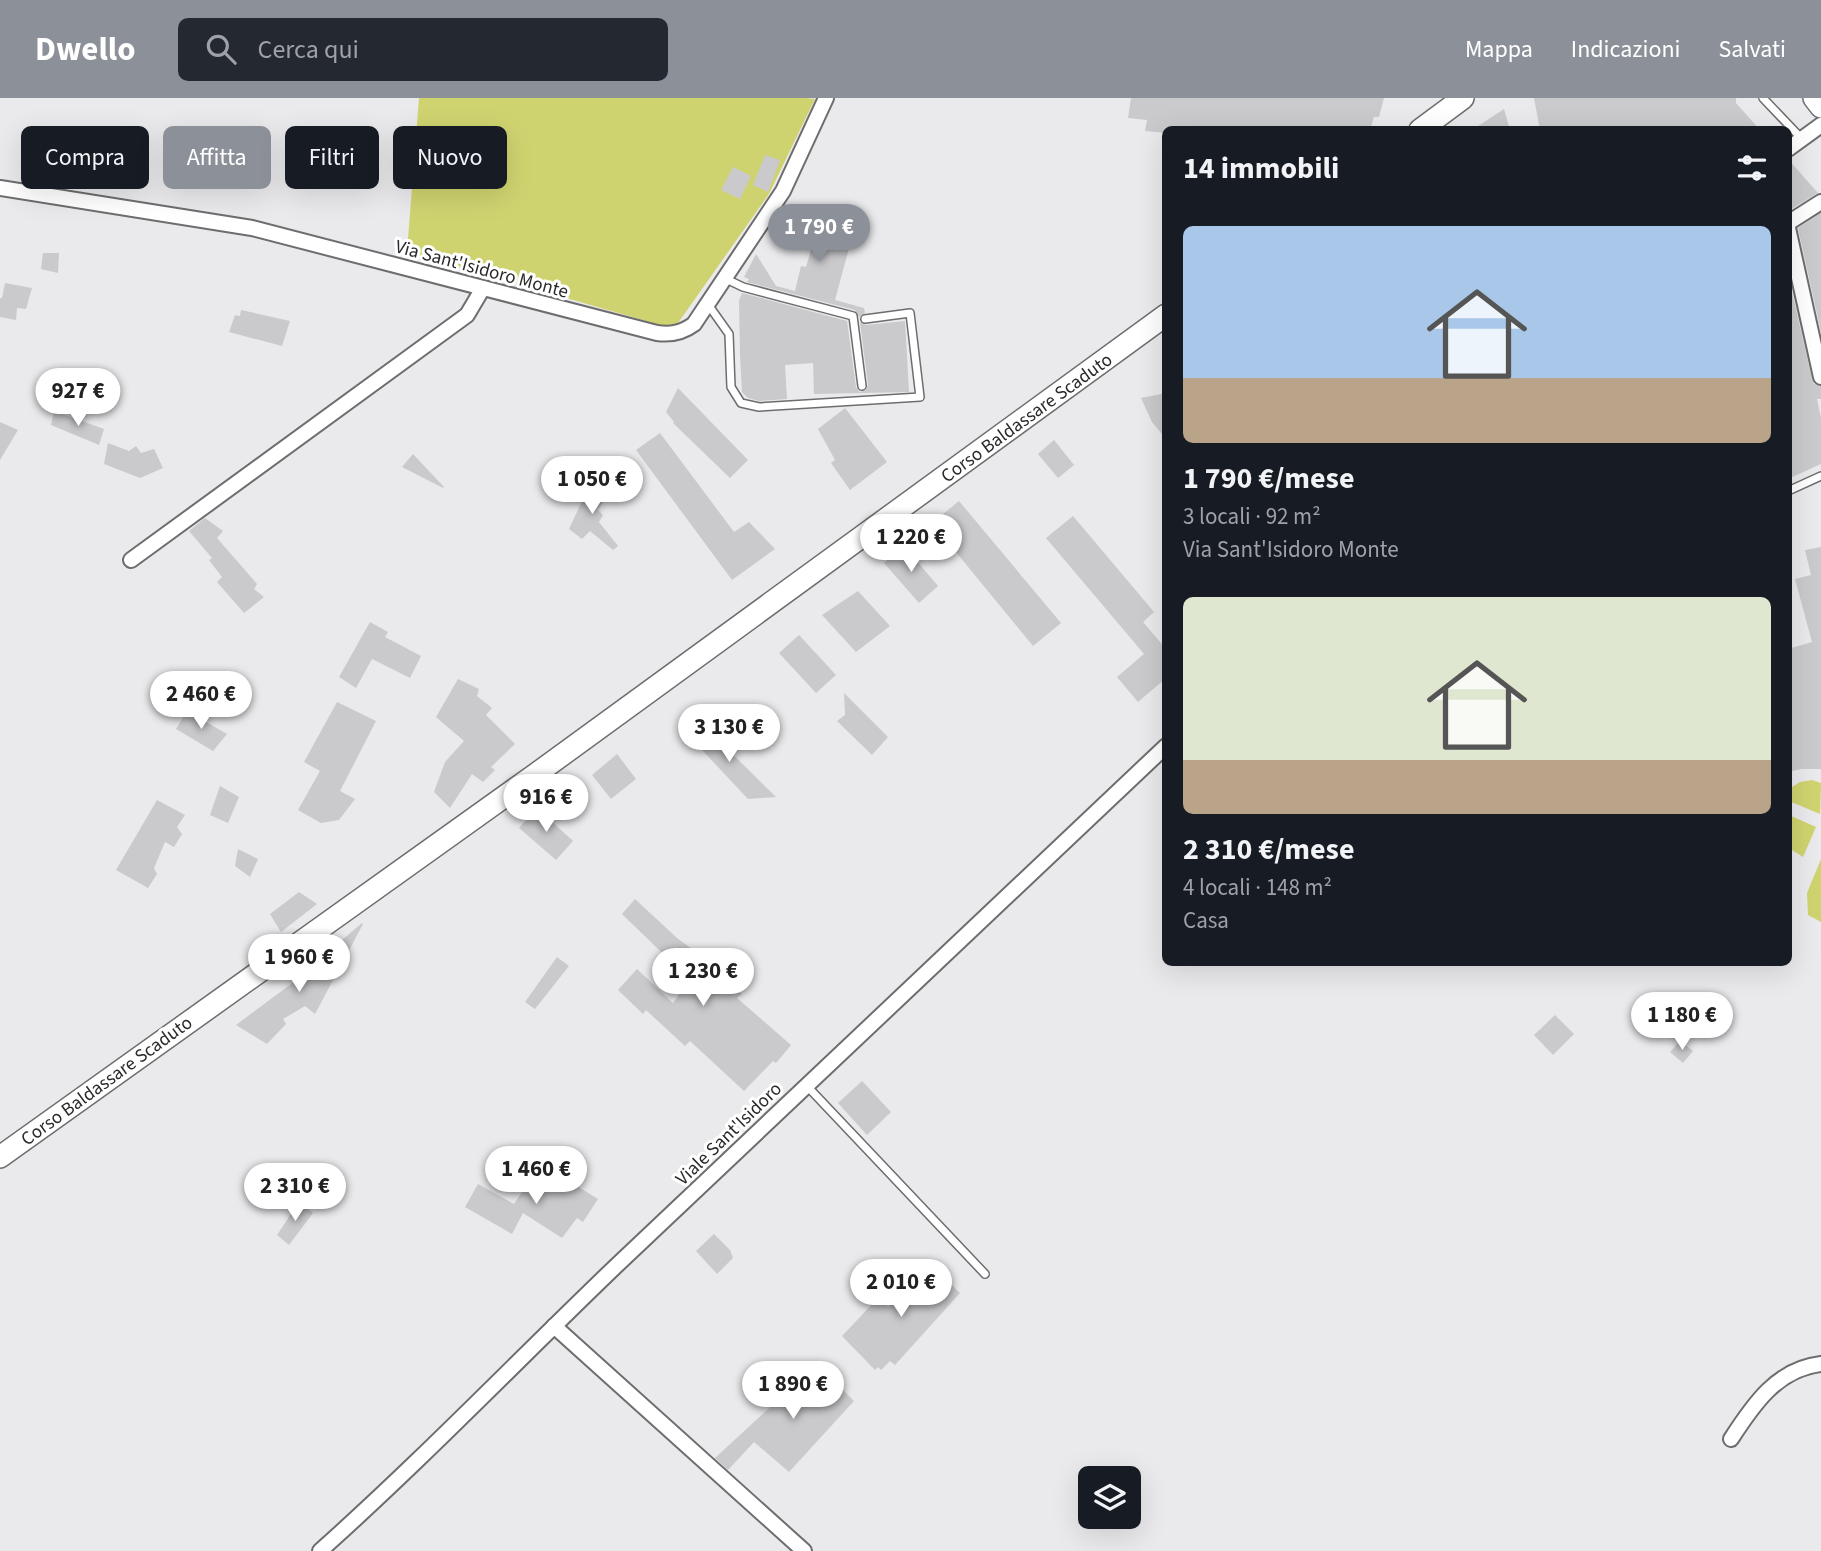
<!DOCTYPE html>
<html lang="it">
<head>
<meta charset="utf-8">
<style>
	:root { --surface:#171b24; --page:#242831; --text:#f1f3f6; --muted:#9ea1a6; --accent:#8c9099 }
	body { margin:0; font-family:"Source Sans 3",sans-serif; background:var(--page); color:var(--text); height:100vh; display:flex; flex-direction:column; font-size:26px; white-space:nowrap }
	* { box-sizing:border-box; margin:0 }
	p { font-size:23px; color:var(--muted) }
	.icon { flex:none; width:38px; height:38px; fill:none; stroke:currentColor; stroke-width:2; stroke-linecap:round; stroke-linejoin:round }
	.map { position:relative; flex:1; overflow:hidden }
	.panel { position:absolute; left:1162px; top:28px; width:630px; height:840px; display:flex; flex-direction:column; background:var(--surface); border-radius:10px; box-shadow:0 7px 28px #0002 }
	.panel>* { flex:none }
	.hud { position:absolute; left:21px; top:28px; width:665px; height:63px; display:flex; gap:14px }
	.controls { position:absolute; left:1078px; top:1368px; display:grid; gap:14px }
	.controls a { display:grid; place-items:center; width:63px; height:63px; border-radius:10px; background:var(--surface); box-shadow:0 7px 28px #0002; font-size:35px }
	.price { position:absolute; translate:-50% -60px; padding:0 16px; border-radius:24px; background:#fff; color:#222; font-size:23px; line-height:46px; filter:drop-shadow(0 2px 4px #0008) }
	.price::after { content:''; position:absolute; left:50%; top:42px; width:21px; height:16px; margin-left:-10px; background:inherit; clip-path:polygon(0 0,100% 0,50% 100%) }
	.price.on { background:var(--accent); color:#fff }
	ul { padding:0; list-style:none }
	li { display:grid; align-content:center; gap:14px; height:371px; padding:0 21px }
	li span { display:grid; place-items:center; height:217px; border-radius:10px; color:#555 }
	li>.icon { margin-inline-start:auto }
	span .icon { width:126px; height:126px; fill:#fffc; stroke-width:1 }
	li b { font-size:30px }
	h2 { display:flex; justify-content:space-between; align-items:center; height:84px; padding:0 21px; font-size:30px }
	.chip { padding:0 24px; border-radius:10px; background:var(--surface); box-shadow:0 7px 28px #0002; font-size:24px; line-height:63px }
	.chip.on { background:var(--accent); color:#fff }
	header { display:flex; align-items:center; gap:42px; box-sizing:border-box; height:98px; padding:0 35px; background:var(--accent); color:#fff }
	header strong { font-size:33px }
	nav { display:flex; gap:38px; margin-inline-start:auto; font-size:24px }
	.search { width:490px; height:63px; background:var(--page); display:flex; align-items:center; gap:18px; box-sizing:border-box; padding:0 24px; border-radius:10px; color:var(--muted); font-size:26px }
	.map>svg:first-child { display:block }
</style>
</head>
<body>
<header>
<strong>Dwello</strong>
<div class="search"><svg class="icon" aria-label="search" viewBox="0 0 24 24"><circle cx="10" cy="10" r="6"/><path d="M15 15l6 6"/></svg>Cerca qui</div>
<nav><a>Mappa</a><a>Indicazioni</a><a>Salvati</a></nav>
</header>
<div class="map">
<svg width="1821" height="1453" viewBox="0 0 1821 1453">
	<rect width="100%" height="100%" fill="#eae9ec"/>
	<g fill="#cfd36f">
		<polygon points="419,0 805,0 815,1 769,96 678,225 667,229 407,154"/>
		<polygon points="1812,682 1821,685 1820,716 1789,703 1789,691 1800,684"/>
		<polygon points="1789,717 1816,729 1803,759 1789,750"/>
		<polygon points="1821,761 1821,824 1808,817 1807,795"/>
	</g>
	<g fill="#cac9cc">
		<polygon points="1131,0 1384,0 1379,19 1374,19 1370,32 1166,32 1166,35 1145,33 1147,22 1128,20"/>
		<polygon points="1534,0 1736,0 1736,5 1760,32 1540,32"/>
		<polygon points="1504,11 1510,32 1472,32"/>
		<polygon points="765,57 780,62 768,94 753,87"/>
		<polygon points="1788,61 1818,95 1788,113"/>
		<polygon points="733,69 751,78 740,101 721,92"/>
		<polygon points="826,113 858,117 835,202 864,210 865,215 859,219 855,212 747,184 749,181 744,179 756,156 776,188 795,193 801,168 806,169 813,146 819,147"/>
		<polygon points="1821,115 1821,234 1798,130"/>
		<polygon points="43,155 59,155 58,175 41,171"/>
		<polygon points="1788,177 1812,281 1814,286 1821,288 1821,301 1817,301 1821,320 1821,366 1788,381"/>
		<polygon points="5,185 32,190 26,211 17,210 16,222 0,219 0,200 2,200"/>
		<polygon points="742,195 847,223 856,289 860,294 866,292 868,287 860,224 866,227 905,223 909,294 814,296 813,265 785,267 787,301 759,303 748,300 742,294 740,257 739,203"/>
		<polygon points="241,212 290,223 282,248 229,234 235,217 240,218"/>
		<polygon points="678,290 748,362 730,380 673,325 674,324 666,314"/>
		<polygon points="1166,295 1166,341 1152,324 1141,300"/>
		<polygon points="845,310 887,364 850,392 831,365 835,362 818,331"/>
		<polygon points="54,313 104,331 99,347 51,327"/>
		<polygon points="0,324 18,332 0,362"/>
		<polygon points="660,335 734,434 749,424 775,451 732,482 636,352"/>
		<polygon points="1054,342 1074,367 1058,380 1038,356"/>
		<polygon points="108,345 129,353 136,348 141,355 154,351 163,370 140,380 104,366"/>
		<polygon points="413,356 444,389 443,390 402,369"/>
		<polygon points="592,382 609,394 598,412 603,417 599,424 618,448 613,452 590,433 582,441 569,431"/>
		<polygon points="959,403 1061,525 1033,548 932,425"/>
		<polygon points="1073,418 1154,514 1143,524 1166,551 1166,580 1138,604 1117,579 1144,556 1046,440"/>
		<polygon points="205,420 223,433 217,440 257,486 254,491 264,499 244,515 217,484 222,479 209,462 212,460 189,433"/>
		<polygon points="904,448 938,488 919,505 884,465"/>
		<polygon points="1821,449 1821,671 1801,671 1788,674 1788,551 1812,544 1795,481 1811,477 1805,452"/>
		<polygon points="858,493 890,528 856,554 822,517"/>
		<polygon points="370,524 388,534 385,539 421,558 410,580 372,561 356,590 339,579"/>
		<polygon points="799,537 836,577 816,595 779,555"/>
		<polygon points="458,581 479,591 477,598 492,610 486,617 515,646 491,669 495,672 483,684 472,676 450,710 434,694 445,664 464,643 436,619"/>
		<polygon points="844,595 888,639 872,657 837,623 845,617"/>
		<polygon points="337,604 376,623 340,693 355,701 339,722 321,725 298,712 320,673 304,664"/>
		<polygon points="187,613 227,636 213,653 176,631"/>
		<polygon points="700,624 776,699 748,701 688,637"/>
		<polygon points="617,656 636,681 611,701 592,677"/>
		<polygon points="220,688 239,699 228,725 210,717"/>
		<polygon points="157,702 185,717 177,729 182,736 174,749 165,744 154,770 157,776 148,790 116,772"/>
		<polygon points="537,710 573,743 556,762 519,730"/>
		<polygon points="238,751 258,761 250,779 235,768"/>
		<polygon points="299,794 317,806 281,834 270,816"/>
		<polygon points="635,801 677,840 704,860 700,865 742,896 737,900 791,947 776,965 773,963 744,993 690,943 685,948 646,912 643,916 618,892 637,871 673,905 690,882 622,816"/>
		<polygon points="362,825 363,826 315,916 305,908 283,921 286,926 267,946 236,927 322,863 320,861"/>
		<polygon points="557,859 569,868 535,911 525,904"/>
		<polygon points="1555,917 1574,936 1553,957 1534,937"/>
		<polygon points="1680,943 1693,953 1683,965 1670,954"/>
		<polygon points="862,983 891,1014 867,1037 838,1005"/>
		<polygon points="551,1072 598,1101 583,1124 577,1120 562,1140 523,1115 512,1136 465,1109 478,1086 514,1106 526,1088 539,1095"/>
		<polygon points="299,1104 313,1115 289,1147 277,1137"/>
		<polygon points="714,1136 730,1152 733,1160 717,1176 696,1153"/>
		<polygon points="930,1165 960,1195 895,1267 890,1263 881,1272 878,1269 875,1272 842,1238 879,1199 888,1209"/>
		<polygon points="817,1266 854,1303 789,1374 754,1344 728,1372 715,1360"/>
	</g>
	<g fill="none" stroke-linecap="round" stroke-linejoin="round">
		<defs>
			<g id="lane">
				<polyline points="1763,0 1801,40"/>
				<polyline points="724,180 743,189 853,218 862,288"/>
				<polyline points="707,205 729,236 731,289 741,305 759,309 920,299 910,215 865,221"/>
				<polyline points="1788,393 1821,378"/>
				<polyline points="806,987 985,1176"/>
			</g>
			<g id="street">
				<polyline points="1788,51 1821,27"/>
				<path d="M 0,90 L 252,130 L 657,235 C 671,237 682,235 694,226 L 783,93 L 826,0"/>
				<polyline points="1788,125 1821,104"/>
				<polyline points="1788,130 1821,279"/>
				<polyline points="131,462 467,217 483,190"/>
				<polyline points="554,1228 804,1453"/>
				<path d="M 1731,1341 C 1753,1307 1777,1271 1821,1266"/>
				<path d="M 320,1453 C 422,1362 517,1263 616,1168 C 798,994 982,821 1166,648"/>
			</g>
			<g id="secondary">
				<polyline points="1814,0 1821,9"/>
				<polyline points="1420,32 1463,0"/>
				<polyline points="0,1059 536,676 1166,217"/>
			</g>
		</defs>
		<use href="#lane" stroke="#6d6d6f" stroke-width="10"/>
		<use href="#street" stroke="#6d6d6f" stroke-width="18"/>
		<use href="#secondary" stroke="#6d6d6f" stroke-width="24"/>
		<use href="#lane" stroke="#fff" stroke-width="7"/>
		<use href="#street" stroke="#fff" stroke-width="14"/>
		<use href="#secondary" stroke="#fff" stroke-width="21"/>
	</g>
	<g text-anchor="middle" stroke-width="6" stroke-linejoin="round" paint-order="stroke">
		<g font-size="19" fill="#2a2a2b" stroke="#fff">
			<text transform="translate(482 170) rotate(15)" y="7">Via Sant'Isidoro Monte</text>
			<text transform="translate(1026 319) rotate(-36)" y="7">Corso Baldassare Scaduto</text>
			<text transform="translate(106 982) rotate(-36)" y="7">Corso Baldassare Scaduto</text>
			<text transform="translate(728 1035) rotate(-44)" y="7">Viale Sant'Isidoro</text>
		</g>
	</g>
</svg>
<div class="controls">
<a><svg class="icon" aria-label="layers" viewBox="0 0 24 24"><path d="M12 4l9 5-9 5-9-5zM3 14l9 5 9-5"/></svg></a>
</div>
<b class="price on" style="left:819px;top:166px">1 790 €</b>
<b class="price" style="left:78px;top:330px">927 €</b>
<b class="price" style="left:592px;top:418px">1 050 €</b>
<b class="price" style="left:911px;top:476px">1 220 €</b>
<b class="price" style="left:201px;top:633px">2 460 €</b>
<b class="price" style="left:729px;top:666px">3 130 €</b>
<b class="price" style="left:546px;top:736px">916 €</b>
<b class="price" style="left:299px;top:896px">1 960 €</b>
<b class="price" style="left:703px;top:910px">1 230 €</b>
<b class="price" style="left:1682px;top:954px">1 180 €</b>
<b class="price" style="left:536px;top:1108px">1 460 €</b>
<b class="price" style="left:295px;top:1125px">2 310 €</b>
<b class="price" style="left:901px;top:1221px">2 010 €</b>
<b class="price" style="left:793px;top:1323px">1 890 €</b>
<div class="hud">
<a class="chip">Compra</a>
<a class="chip on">Affitta</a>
<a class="chip">Filtri</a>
<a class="chip">Nuovo</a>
</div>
<section class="panel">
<h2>14 immobili<svg class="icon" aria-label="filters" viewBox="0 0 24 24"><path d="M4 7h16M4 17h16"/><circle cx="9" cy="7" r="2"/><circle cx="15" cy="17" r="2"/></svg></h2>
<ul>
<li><span style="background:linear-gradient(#a9c7e8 70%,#b9a48a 0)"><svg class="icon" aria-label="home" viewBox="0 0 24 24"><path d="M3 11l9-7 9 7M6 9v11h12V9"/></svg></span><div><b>1 790 €/mese</b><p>3 locali · 92 m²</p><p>Via Sant'Isidoro Monte</p></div></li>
<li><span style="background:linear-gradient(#dfe7d0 75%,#b9a48a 0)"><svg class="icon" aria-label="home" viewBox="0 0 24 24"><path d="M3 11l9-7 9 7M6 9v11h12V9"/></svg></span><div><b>2 310 €/mese</b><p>4 locali · 148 m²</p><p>Casa</p></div></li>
</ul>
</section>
</div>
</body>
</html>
